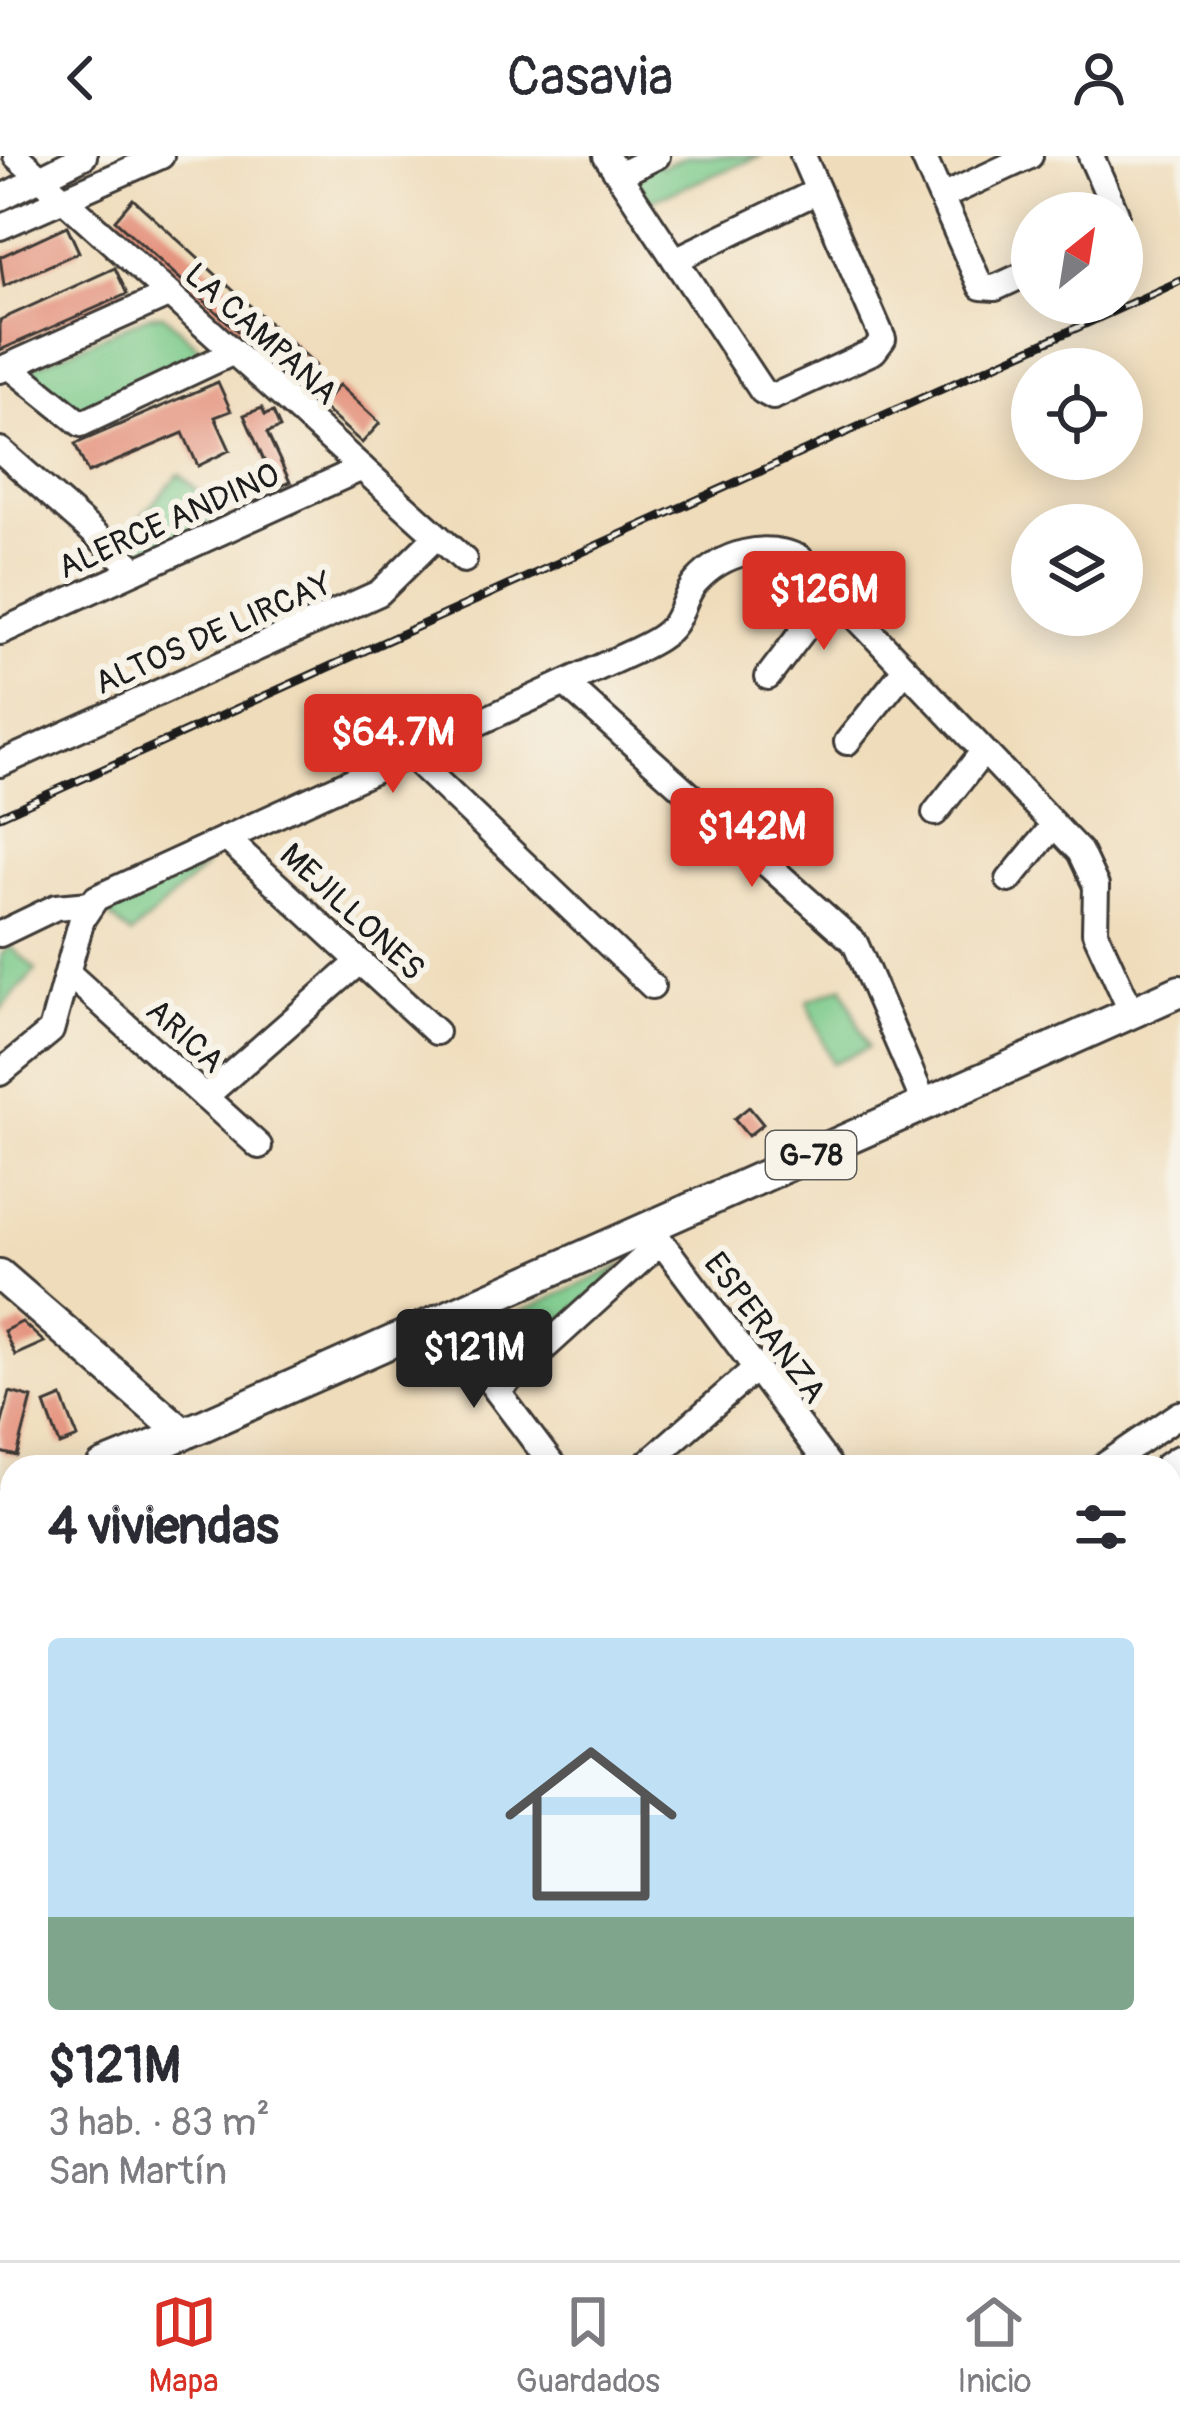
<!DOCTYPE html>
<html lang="es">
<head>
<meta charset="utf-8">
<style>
	:root { --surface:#fff; --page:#f2f2f3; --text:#2b2b33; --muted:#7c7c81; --line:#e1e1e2; --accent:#d93025 }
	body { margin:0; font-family:Pangolin,sans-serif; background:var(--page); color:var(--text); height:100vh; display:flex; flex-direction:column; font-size:45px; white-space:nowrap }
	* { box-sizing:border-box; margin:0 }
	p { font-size:39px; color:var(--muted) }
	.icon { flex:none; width:66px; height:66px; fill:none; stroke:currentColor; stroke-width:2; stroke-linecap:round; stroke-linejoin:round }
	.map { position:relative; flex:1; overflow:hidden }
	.sheet { position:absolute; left:0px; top:1299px; width:1182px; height:807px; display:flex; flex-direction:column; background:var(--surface); border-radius:36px 36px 0 0; box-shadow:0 6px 30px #0003 }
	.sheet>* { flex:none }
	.needle { width:78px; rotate:30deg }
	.fabs { position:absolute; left:1011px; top:36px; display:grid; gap:24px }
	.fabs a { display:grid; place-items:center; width:132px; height:132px; border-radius:50%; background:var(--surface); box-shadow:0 6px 30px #0003; font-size:60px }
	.price { position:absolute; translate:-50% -102px; padding:0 27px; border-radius:12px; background:var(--accent); color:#fff; font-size:39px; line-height:78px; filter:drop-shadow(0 3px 6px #0008) }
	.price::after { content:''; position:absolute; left:50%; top:72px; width:36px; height:27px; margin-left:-18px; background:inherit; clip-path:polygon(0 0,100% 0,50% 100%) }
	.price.selected { background:#222; color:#fff }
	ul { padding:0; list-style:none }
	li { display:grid; align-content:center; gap:24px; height:636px; padding:0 48px }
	li span { display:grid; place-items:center; height:372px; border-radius:12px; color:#555 }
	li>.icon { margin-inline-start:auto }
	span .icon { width:216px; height:216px; fill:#fffc; stroke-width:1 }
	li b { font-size:51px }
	h2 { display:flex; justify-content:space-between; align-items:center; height:144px; padding:0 48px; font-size:51px }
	header { display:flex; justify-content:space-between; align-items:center; height:156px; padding:0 48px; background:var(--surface); font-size:54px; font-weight:600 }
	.dock { display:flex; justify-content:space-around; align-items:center; height:168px; border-top:3px solid var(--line); background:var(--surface); font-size:33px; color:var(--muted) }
	.dock a { display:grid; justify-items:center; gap:6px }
	.dock .selected { color:var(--accent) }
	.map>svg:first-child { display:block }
</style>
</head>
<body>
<header><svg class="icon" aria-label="back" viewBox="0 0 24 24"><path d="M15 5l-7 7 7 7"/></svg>Casavia<svg class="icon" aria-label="person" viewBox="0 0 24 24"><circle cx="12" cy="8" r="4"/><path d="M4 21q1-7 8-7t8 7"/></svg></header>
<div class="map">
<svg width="1180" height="2104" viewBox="0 0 1180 2104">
	<rect width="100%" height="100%" fill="#f7f3e8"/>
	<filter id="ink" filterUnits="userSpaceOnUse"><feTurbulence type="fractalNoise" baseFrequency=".00833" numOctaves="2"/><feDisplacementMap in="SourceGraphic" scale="24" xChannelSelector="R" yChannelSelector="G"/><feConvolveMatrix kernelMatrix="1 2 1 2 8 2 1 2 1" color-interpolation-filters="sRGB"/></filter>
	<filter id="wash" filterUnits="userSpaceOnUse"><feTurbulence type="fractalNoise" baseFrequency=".004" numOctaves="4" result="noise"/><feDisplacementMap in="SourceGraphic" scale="48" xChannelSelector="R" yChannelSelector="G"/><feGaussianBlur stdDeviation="2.7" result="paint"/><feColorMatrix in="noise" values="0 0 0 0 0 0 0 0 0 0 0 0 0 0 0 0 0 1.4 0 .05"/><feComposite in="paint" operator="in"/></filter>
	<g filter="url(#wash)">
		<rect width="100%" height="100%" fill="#efdcba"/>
		<g fill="#79c989" stroke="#4a7252" stroke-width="3">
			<polygon points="621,0 654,0 661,11 688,0 761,0 650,45"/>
			<polygon points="151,159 163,159 203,195 203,207 96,257 73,254 29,213"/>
			<polygon points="179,318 226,359 142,399 130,398 117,387"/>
			<polygon points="206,710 131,779 101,752"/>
			<polygon points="10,790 36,814 0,854 0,800"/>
			<polygon points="843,830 868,892 832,907 807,845"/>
			<polygon points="626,1108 505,1218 477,1176"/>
			<polygon points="1170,1888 1180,1907 1180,2104 776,2104 767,2094 1170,2094"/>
			<polygon points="457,2094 514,2094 526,2104 469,2104"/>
		</g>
		<g id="blocks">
			<g fill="#e4917c">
				<polygon points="133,43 315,209 297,229 115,64"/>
				<polygon points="67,70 79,96 4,130 0,101"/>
				<polygon points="115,112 127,138 0,194 0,164"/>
				<polygon points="218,226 231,255 215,261 230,294 198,310 183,277 88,317 75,288"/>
				<polygon points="339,229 380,267 362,287 321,250"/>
				<polygon points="262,252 265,259 273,256 280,272 267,277 290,326 276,332 244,259"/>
				<polygon points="749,951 763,968 748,980 734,963"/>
				<polygon points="22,1166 44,1186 15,1199 4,1175"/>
				<polygon points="10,1236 32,1242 17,1300 0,1296 0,1274"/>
				<polygon points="62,1241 78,1282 60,1289 45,1248"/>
			</g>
		</g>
	</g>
	<g filter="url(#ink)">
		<use href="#blocks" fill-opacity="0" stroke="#3c3934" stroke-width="3"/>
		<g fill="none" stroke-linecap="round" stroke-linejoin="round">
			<defs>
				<g id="minor">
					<polyline points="16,0 464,404"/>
					<polyline points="606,0 762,235 773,241 874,195 883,183 803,0"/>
					<polyline points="923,0 981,131 995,132 1032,115"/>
					<polyline points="1091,0 1116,57"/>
					<polyline points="619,19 657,0"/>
					<polyline points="942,41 1030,0"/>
					<polyline points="0,42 84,0"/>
					<polyline points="0,71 161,0"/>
					<polyline points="675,104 818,35"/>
					<polyline points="9,210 81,268 234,196"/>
					<polyline points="0,214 170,138"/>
					<polyline points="0,294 136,414"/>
					<polyline points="0,476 362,312"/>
					<polyline points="768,521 832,437"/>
					<polyline points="566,528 855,787 925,949"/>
					<polyline points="847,586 904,515"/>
					<polyline points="410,599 652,830"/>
					<polyline points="0,608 379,437 437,380"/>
					<polyline points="935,657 983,596"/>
					<polyline points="226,682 436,876"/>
					<polyline points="1009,724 1054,669"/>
					<polyline points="0,778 56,751 90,748"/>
					<polyline points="68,817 259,990"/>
					<path d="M 0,917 L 51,875 L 82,763 L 96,742 L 635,495 C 649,488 665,481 674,468 C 683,455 685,438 696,426 C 723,396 764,386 800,402 L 1080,696 L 1096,730 L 1095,776 L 1132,857"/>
					<polyline points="205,941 359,806"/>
					<polyline points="650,1071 830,1311"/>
					<polyline points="443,1163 554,1311"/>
					<polyline points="497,1235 661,1086"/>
					<polyline points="643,1311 756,1212"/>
					<polyline points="1102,1311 1180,1258"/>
					<polyline points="1170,1642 1180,1663"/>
					<polyline points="1170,1692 1180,1711"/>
					<polyline points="0,1711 12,1720"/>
					<polyline points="0,1941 12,1951"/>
				</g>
				<g id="major">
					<polyline points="0,1119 184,1278"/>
					<polyline points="102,1311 202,1270 1180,835"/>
					<polyline points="0,1352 12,1347"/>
					<polyline points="1170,1413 1180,1406"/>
					<polyline points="0,2042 12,2059"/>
					<polyline points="182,2104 187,2094"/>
				</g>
				<g id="highway">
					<polyline points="1170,1315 1180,1308"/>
					<polyline points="1170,1358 1180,1351"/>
					<polyline points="16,2104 30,2094"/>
					<polyline points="85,2104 99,2094"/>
				</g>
			</defs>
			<use href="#minor" stroke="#3c3934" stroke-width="30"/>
			<use href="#major" stroke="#3c3934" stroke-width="36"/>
			<use href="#highway" stroke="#3c3934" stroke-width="42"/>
			<use href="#minor" stroke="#fff" stroke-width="24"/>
			<use href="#major" stroke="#fff" stroke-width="30"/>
			<use href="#highway" stroke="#fff" stroke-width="36"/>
			<defs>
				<polyline id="rail" points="0,660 1180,125"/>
			</defs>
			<use href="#rail" stroke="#1c1c1c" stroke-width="9"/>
			<use href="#rail" stroke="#f7f3e8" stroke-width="4.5" stroke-dasharray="14" stroke-linecap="butt"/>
		</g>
	</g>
	<g text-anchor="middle" stroke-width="12" stroke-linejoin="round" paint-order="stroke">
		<rect fill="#f7f3e8" stroke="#5e5c59" stroke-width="3" x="766" y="975" width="90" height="48" rx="9"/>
		<g font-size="30" font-weight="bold" fill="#1c1c1c">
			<text x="811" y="1009">G-78</text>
		</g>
		<g font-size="33" fill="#1c1c1c" stroke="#f7f3e8">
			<text transform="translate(262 177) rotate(42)" y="12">LA CAMPANA</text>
			<text transform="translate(168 364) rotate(-24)" y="12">ALERCE ANDINO</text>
			<text transform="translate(213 476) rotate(-24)" y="12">ALTOS DE LIRCAY</text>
			<text transform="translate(353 755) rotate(43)" y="12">MEJILLONES</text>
			<text transform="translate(186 879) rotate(42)" y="12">ARICA</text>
			<text transform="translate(766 1171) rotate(53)" y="12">ESPERANZA</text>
		</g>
	</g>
</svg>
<div class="fabs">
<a><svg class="needle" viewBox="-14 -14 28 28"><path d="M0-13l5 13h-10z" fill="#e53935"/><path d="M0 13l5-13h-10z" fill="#7c7c81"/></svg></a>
<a><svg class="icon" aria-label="locate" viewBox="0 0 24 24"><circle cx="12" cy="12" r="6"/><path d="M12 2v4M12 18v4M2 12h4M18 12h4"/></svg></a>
<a><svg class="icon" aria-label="layers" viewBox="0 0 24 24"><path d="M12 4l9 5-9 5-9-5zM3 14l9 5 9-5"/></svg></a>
</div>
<b class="price" style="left:824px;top:497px">$126M</b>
<b class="price" style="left:393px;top:640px">$64.7M</b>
<b class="price" style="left:752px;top:734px">$142M</b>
<b class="price selected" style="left:474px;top:1255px">$121M</b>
<section class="sheet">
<h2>4 viviendas<svg class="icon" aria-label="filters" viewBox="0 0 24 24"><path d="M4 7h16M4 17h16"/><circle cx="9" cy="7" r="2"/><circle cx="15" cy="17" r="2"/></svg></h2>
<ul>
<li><span style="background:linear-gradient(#bfe0f5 75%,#7fa58c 0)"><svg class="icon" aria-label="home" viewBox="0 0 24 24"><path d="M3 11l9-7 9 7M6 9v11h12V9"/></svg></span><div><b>$121M</b><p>3 hab. · 83 m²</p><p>San Martín</p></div></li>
</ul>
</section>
</div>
<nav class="dock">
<a class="selected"><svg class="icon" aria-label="map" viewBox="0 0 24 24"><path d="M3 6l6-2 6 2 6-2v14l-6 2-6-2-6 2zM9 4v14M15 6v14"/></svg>Mapa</a>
<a><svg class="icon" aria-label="saved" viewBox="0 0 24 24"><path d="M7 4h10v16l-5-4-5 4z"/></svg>Guardados</a>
<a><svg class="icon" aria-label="home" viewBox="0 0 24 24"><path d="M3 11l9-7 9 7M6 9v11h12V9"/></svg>Inicio</a>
</nav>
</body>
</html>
